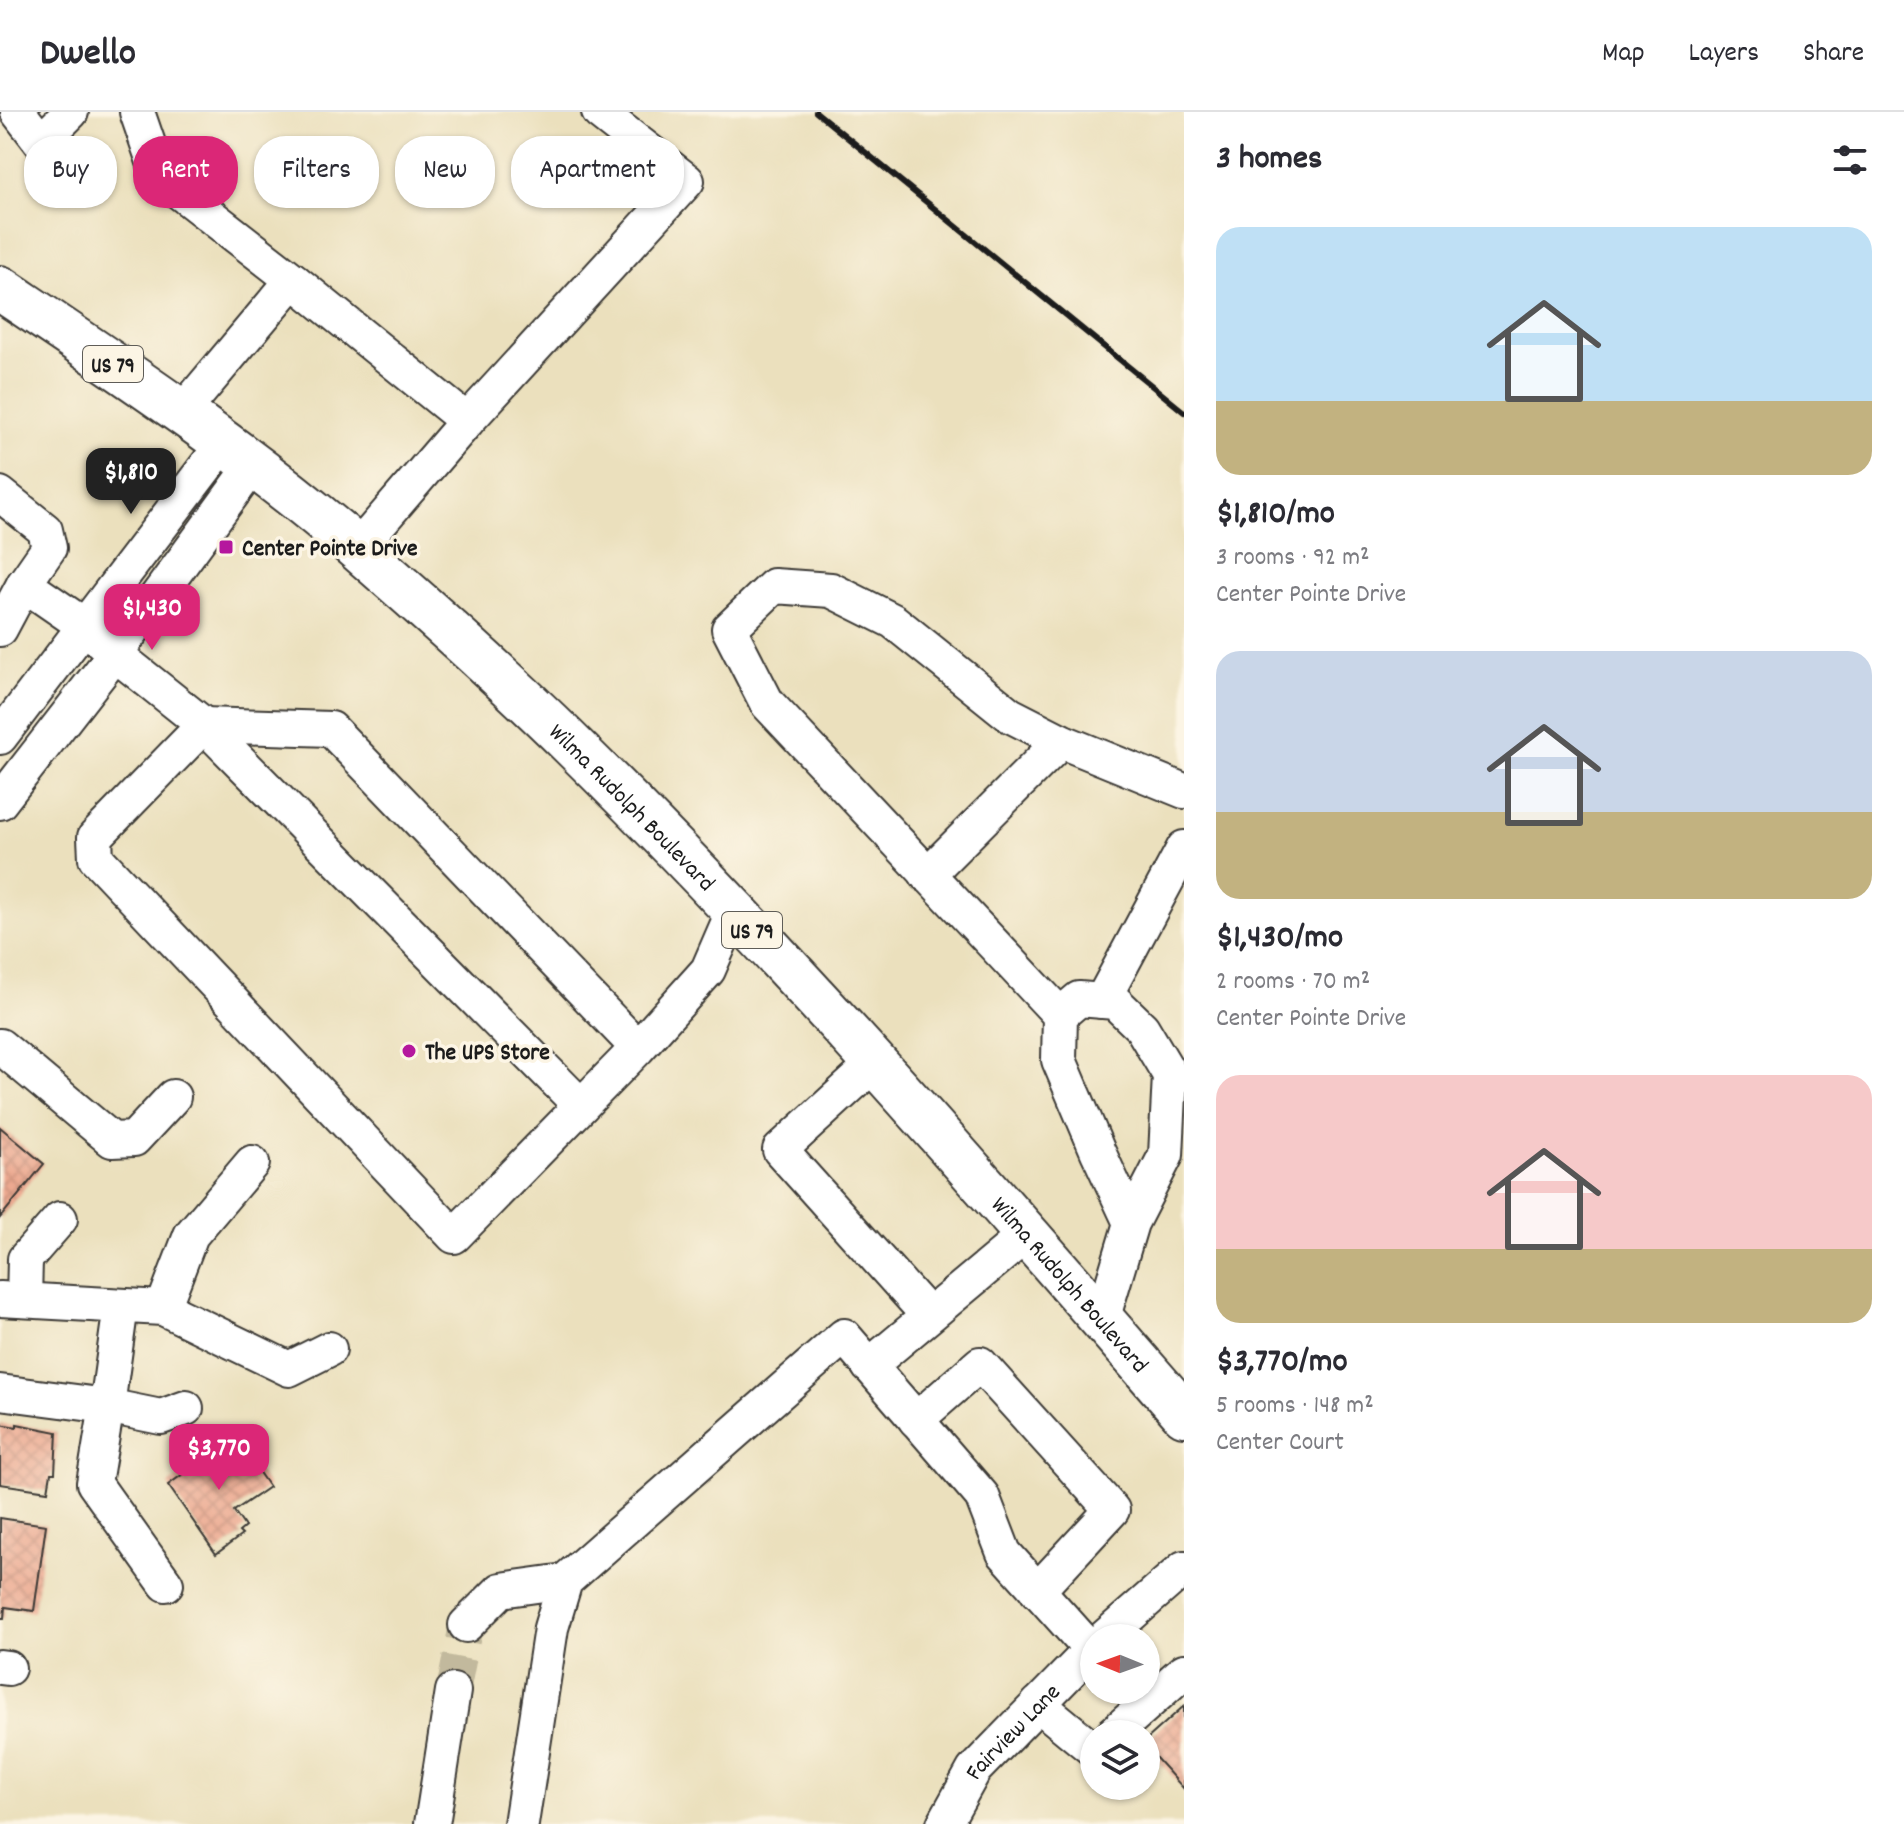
<!DOCTYPE html>
<html lang="en">
<head>
<meta charset="utf-8">
<style>
	:root { --surface:#fff; --page:#f7f7f7; --text:#2b2b33; --muted:#7c7c81; --line:#e1e1e2; --accent:#db2777 }
	body { margin:0; font-family:Dekko,sans-serif; background:var(--page); color:var(--text); height:100vh; display:flex; flex-direction:column; font-size:30px; white-space:nowrap }
	* { box-sizing:border-box; margin:0 }
	p { font-size:26px; color:var(--muted) }
	.icon { flex:none; width:44px; height:44px; fill:none; stroke:currentColor; stroke-width:2; stroke-linecap:round; stroke-linejoin:round }
	.map { position:relative; flex:1; overflow:hidden }
	.drawer { display:flex; flex-direction:column; background:var(--surface); width:720px }
	.drawer>* { flex:none }
	.banner { position:absolute; left:24px; top:24px; width:760px; height:72px; display:flex; gap:16px }
	.needle { width:52px; rotate:271deg }
	.fabs { position:absolute; left:1080px; top:1512px; display:grid; gap:16px }
	.fabs a { display:grid; place-items:center; width:80px; height:80px; border-radius:50%; background:var(--surface); box-shadow:0 2px 6px #0004; font-size:40px }
	.price { position:absolute; translate:-50% -68px; padding:0 18px; border-radius:16px; background:var(--accent); color:#fff; font-size:26px; line-height:52px; filter:drop-shadow(0 2px 4px #0008) }
	.price::after { content:''; position:absolute; left:50%; top:48px; width:24px; height:18px; margin-left:-12px; background:inherit; clip-path:polygon(0 0,100% 0,50% 100%) }
	.price.selected { background:#222; color:#fff }
	ul { padding:0; list-style:none }
	li { display:grid; align-content:center; gap:16px; height:424px; padding:0 32px }
	li span { display:grid; place-items:center; height:248px; border-radius:24px; color:#555 }
	li>.icon { margin-inline-start:auto }
	span .icon { width:144px; height:144px; fill:#fffc; stroke-width:1 }
	li b { font-size:34px }
	h2 { display:flex; justify-content:space-between; align-items:center; height:96px; padding:0 32px; font-size:34px }
	.tag { padding:0 28px; border-radius:32px; background:var(--surface); box-shadow:0 2px 6px #0004; font-size:28px; line-height:72px }
	.tag.selected { background:var(--accent); color:#fff }
	header { display:flex; align-items:center; gap:48px; box-sizing:border-box; height:112px; padding:0 40px; background:var(--surface); border-bottom:2px solid var(--line) }
	header strong { font-size:38px }
	nav { display:flex; gap:44px; margin-inline-start:auto; font-size:28px }
	main { display:flex; flex:1; min-height:0 }
	.map>svg:first-child { display:block }
</style>
</head>
<body>
<header>
<strong>Dwello</strong>
<nav><a>Map</a><a>Layers</a><a>Share</a></nav>
</header>
<main>
<div class="map">
<svg width="1184" height="1712" viewBox="0 0 1184 1712">
	<defs>
		<pattern id="building-cross-hatch" width="8" height="8" patternUnits="userSpaceOnUse" patternTransform="scale(2)"><rect width="8" height="8" fill="#eca990"/><path d="M0 0l8 8M0 8l8-8" fill="none" stroke="#ca917c"/></pattern>
	</defs>
	<rect width="100%" height="100%" fill="#fcf5e5"/>
	<filter id="ink" filterUnits="userSpaceOnUse"><feTurbulence type="fractalNoise" baseFrequency=".0125" numOctaves="2"/><feDisplacementMap in="SourceGraphic" scale="16" xChannelSelector="R" yChannelSelector="G"/><feConvolveMatrix kernelMatrix="1 2 1 2 8 2 1 2 1" color-interpolation-filters="sRGB"/></filter>
	<filter id="wash" filterUnits="userSpaceOnUse"><feTurbulence type="fractalNoise" baseFrequency=".006" numOctaves="4" result="noise"/><feDisplacementMap in="SourceGraphic" scale="32" xChannelSelector="R" yChannelSelector="G"/><feGaussianBlur stdDeviation="1.8" result="paint"/><feColorMatrix in="noise" values="0 0 0 0 0 0 0 0 0 0 0 0 0 0 0 0 0 1.4 0 .05"/><feComposite in="paint" operator="in"/></filter>
	<g filter="url(#wash)">
		<rect width="100%" height="100%" fill="#ebe0bd"/>
		<g id="blocks">
			<g fill="url(#building-cross-hatch)">
				<polygon points="0,1015 44,1052 0,1106"/>
				<polygon points="0,1312 17,1315 17,1312 57,1320 55,1361 51,1361 48,1379 0,1372"/>
				<polygon points="234,1324 269,1375 234,1399 245,1415 239,1420 242,1423 216,1442 168,1373 194,1354 189,1346 202,1336 207,1343"/>
				<polygon points="0,1406 46,1413 34,1499 5,1495 4,1506 0,1506"/>
				<polygon points="1184,1594 1184,1677 1146,1635 1146,1628"/>
			</g>
		</g>
	</g>
	<g filter="url(#ink)">
		<use href="#blocks" fill-opacity="0" stroke="#3b3934" stroke-width="2"/>
		<g fill="none" stroke-linecap="round" stroke-linejoin="round">
			<polyline stroke="#c2b99d" stroke-width="34" stroke-dasharray="34 17" stroke-linecap="butt" points="453,1579 466,1513"/>
			<defs>
				<g id="minor">
					<polyline points="18,0 41,30 71,0"/>
					<polyline points="137,0 159,64 293,168 467,309"/>
					<polyline points="183,299 293,168"/>
					<polyline points="0,382 45,418 49,436 24,472 0,517"/>
					<polyline points="357,437 467,309 687,69 599,0"/>
					<polyline points="24,472 85,514 115,542 204,613 581,994"/>
					<polyline points="0,625 224,331"/>
					<polyline points="0,690 115,542 254,352"/>
					<polyline points="927,763 1061,629"/>
					<polyline points="1102,889 1184,736"/>
					<polyline points="1060,903 767,591 729,517 774,474 831,478 893,509 1010,603 1061,629 1184,679"/>
					<polyline points="0,934 112,1028 134,1027 173,985"/>
					<polyline points="638,936 331,617 204,613 95,725 96,746 454,1124 638,936 708,858 734,798"/>
					<polyline points="874,952 780,1038 928,1203"/>
					<polyline points="0,1187 163,1196 289,1257 329,1237"/>
					<polyline points="24,1188 25,1147 60,1107"/>
					<polyline points="121,1194 107,1294 161,1305 186,1296"/>
					<polyline points="163,1196 191,1123 252,1051"/>
					<polyline points="1102,1208 1131,1111 1098,1040 1059,948 1060,903 1079,887 1115,890 1142,916 1170,963 1166,1043 1131,1111"/>
					<polyline points="869,1254 1027,1122"/>
					<polyline points="0,1280 107,1294 94,1371 166,1472"/>
					<polyline points="916,1308 980,1252 1112,1398 1037,1479"/>
					<polyline points="466,1513 501,1478 565,1469"/>
					<polyline points="1104,1526 1184,1456"/>
					<polyline points="0,1555 8,1556"/>
					<polyline points="1038,1592 1094,1638"/>
					<polyline points="1113,1622 1184,1559"/>
					<polyline points="432,1712 453,1579"/>
					<polyline points="521,1712 551,1516 565,1469 844,1224 982,1384 1004,1441 1091,1538"/>
					<path id="s1" d="M 944,1712 L 974,1658 L 1094,1535"/>
				</g>
				<g id="highway">
					<path id="s2" d="M 0,176 C 123,259 247,341 359,438 C 431,501 504,566 572,633 C 788,845 986,1075 1184,1302"/>
				</g>
			</defs>
			<use href="#minor" stroke="#3b3934" stroke-width="38"/>
			<use href="#highway" stroke="#3b3934" stroke-width="48"/>
			<use href="#minor" stroke="#fff" stroke-width="34"/>
			<use href="#highway" stroke="#fff" stroke-width="44"/>
			<polyline stroke="#1c1c1c" stroke-width="6" points="816,0 1184,300"/>
		</g>
	</g>
	<g fill="#b5179e" stroke="#fcf5e5" stroke-width="3">
		<rect x="218" y="427" width="16" height="16" rx="4"/>
		<circle cx="409" cy="939" r="8"/>
	</g>
	<g text-anchor="middle" stroke-width="7" stroke-linejoin="round" paint-order="stroke">
		<g fill="#fcf5e5" stroke="#5f5d58" stroke-width="2">
			<rect x="83" y="234" width="60" height="36" rx="6"/>
			<rect x="722" y="800" width="60" height="36" rx="6"/>
		</g>
		<g font-size="22" font-weight="bold" fill="#1c1c1c">
			<text x="113" y="260">US 79</text>
			<text x="752" y="826">US 79</text>
		</g>
		<g font-size="24" font-weight="bold" fill="#1c1c1c" stroke="#fcf5e5" text-anchor="start">
			<text x="242" y="443">Center Pointe Drive</text>
			<text x="425" y="947">The UPS Store</text>
		</g>
		<g font-size="24" fill="#1c1c1c" stroke="#fcf5e5">
			<text dy="8" stroke="none"><textPath href="#s2" startOffset="820">Wilma Rudolph Boulevard</textPath></text>
			<text dy="8" stroke="none"><textPath href="#s2" startOffset="1468">Wilma Rudolph Boulevard</textPath></text>
			<text dy="8" stroke="none"><textPath href="#s1" startOffset="116">Fairview Lane</textPath></text>
		</g>
	</g>
</svg>
<div class="fabs">
<a><svg class="needle" viewBox="-14 -14 28 28"><path d="M0-13l5 13h-10z" fill="#e53935"/><path d="M0 13l5-13h-10z" fill="#7c7c81"/></svg></a>
<a><svg class="icon" aria-label="layers" viewBox="0 0 24 24"><path d="M12 4l9 5-9 5-9-5zM3 14l9 5 9-5"/></svg></a>
</div>
<b class="price selected" style="left:131px;top:404px">$1,810</b>
<b class="price" style="left:152px;top:540px">$1,430</b>
<b class="price" style="left:219px;top:1380px">$3,770</b>
<div class="banner">
<a class="tag">Buy</a>
<a class="tag selected">Rent</a>
<a class="tag">Filters</a>
<a class="tag">New</a>
<a class="tag">Apartment</a>
</div>
</div>
<section class="drawer">
<h2>3 homes<svg class="icon" aria-label="filters" viewBox="0 0 24 24"><path d="M4 7h16M4 17h16"/><circle cx="9" cy="7" r="2"/><circle cx="15" cy="17" r="2"/></svg></h2>
<ul>
<li><span style="background:linear-gradient(#bfe0f5 70%,#c2b280 0)"><svg class="icon" aria-label="home" viewBox="0 0 24 24"><path d="M3 11l9-7 9 7M6 9v11h12V9"/></svg></span><div><b>$1,810/mo</b><p>3 rooms · 92 m²</p><p>Center Pointe Drive</p></div></li>
<li><span style="background:linear-gradient(#c9d6e8 65%,#c2b280 0)"><svg class="icon" aria-label="home" viewBox="0 0 24 24"><path d="M3 11l9-7 9 7M6 9v11h12V9"/></svg></span><div><b>$1,430/mo</b><p>2 rooms · 70 m²</p><p>Center Pointe Drive</p></div></li>
<li><span style="background:linear-gradient(#f6c9c9 70%,#c2b280 0)"><svg class="icon" aria-label="home" viewBox="0 0 24 24"><path d="M3 11l9-7 9 7M6 9v11h12V9"/></svg></span><div><b>$3,770/mo</b><p>5 rooms · 148 m²</p><p>Center Court</p></div></li>
</ul>
</section>
</main>
</body>
</html>
